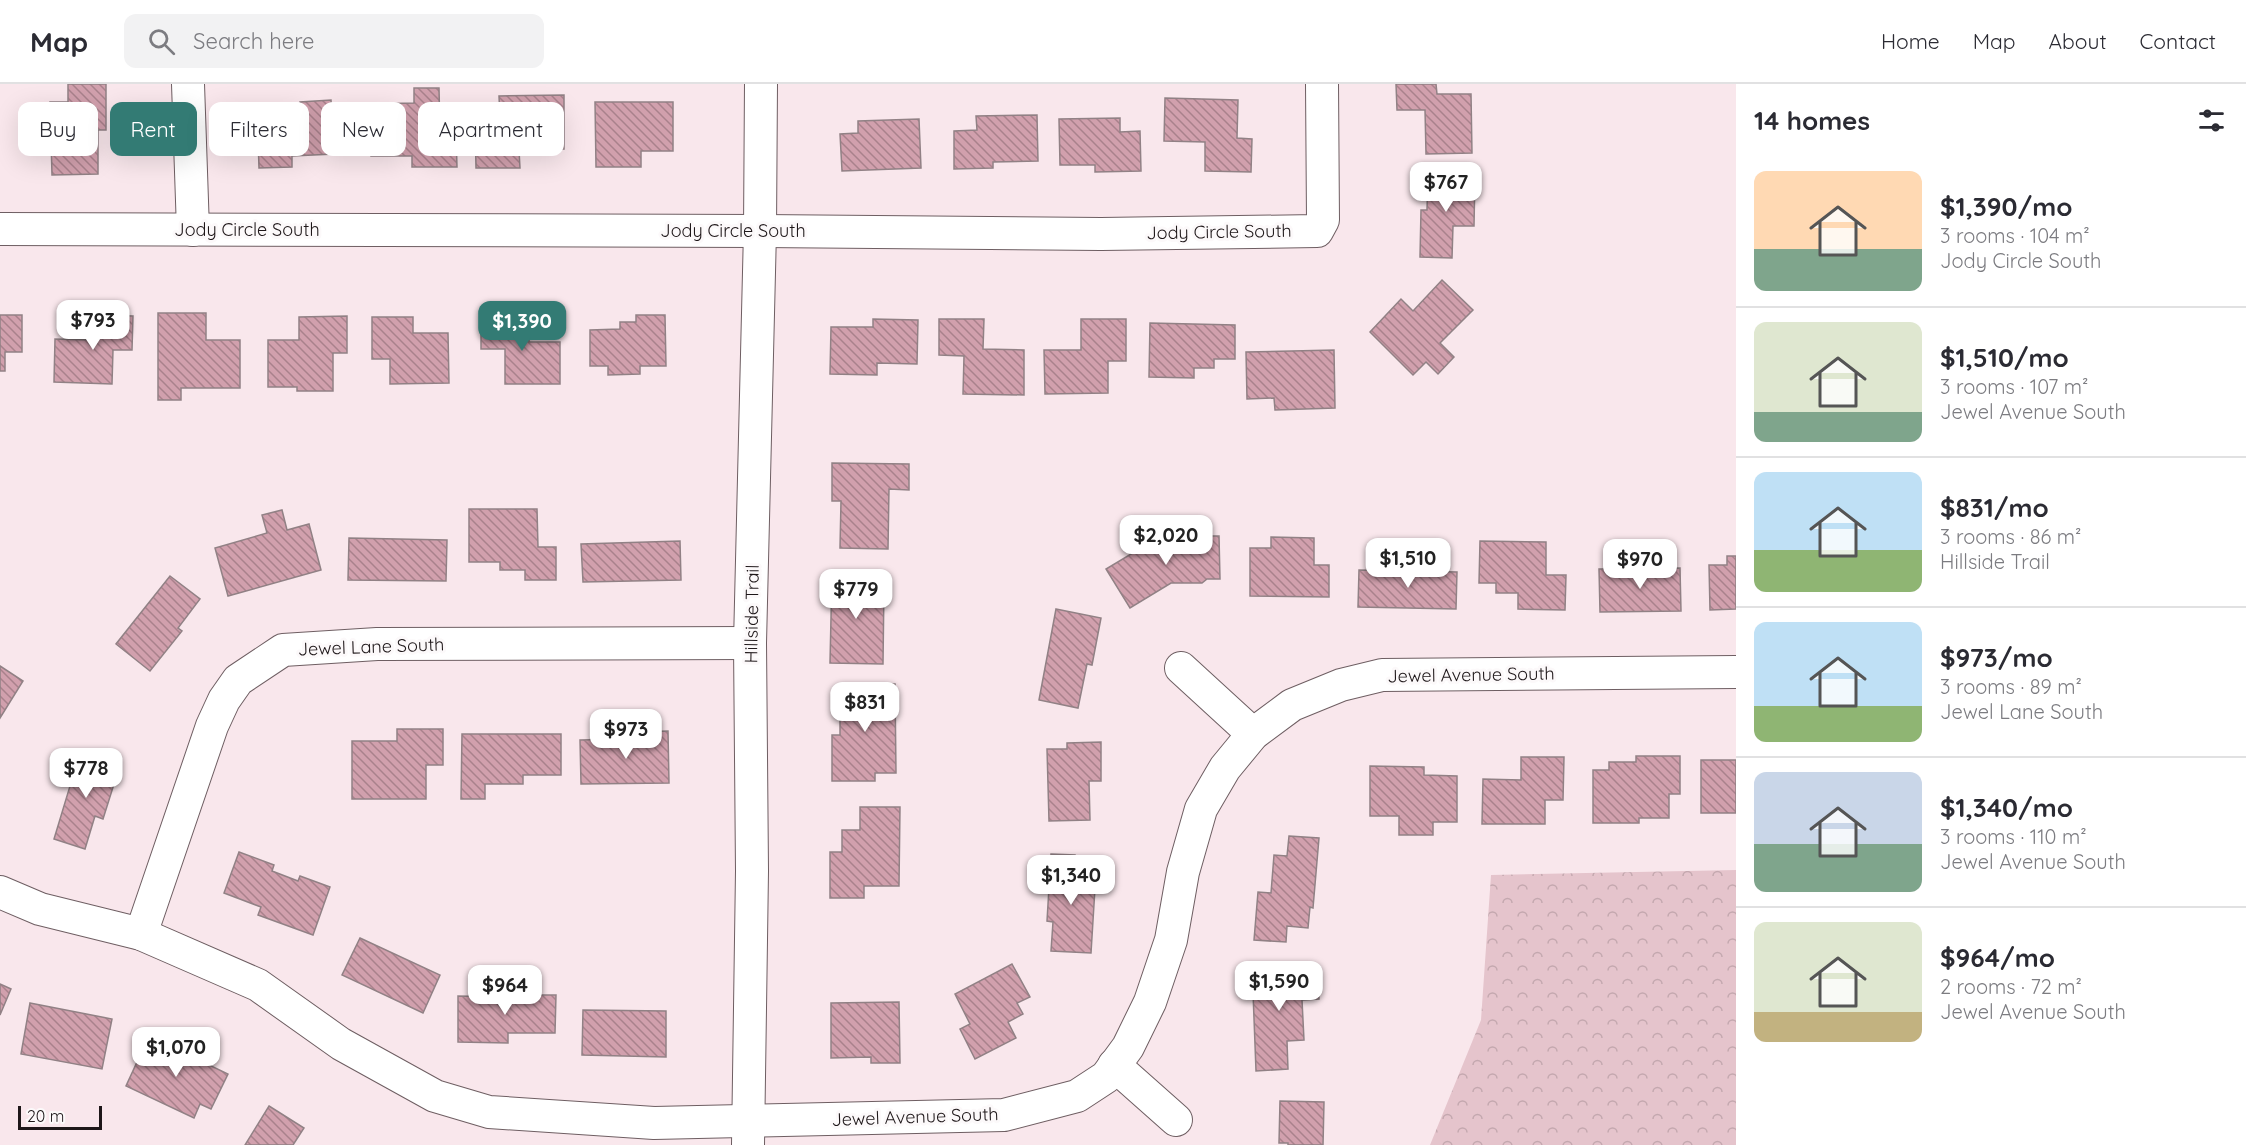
<!DOCTYPE html>
<html lang="en">
<head>
<meta charset="utf-8">
<style>
	:root { --surface:#fff; --page:#f2f2f3; --text:#2b2b33; --muted:#7c7c81; --line:#e1e1e2; --accent:#337b74 }
	body { margin:0; font-family:Quicksand,sans-serif; background:var(--page); color:var(--text); height:100vh; display:flex; flex-direction:column; font-size:22px; white-space:nowrap }
	* { box-sizing:border-box; margin:0 }
	p { font-size:20px; color:var(--muted) }
	.icon { flex:none; width:33px; height:33px; fill:none; stroke:currentColor; stroke-width:2; stroke-linecap:round; stroke-linejoin:round }
	.map { position:relative; flex:1; overflow:hidden }
	.drawer { display:flex; flex-direction:column; background:var(--surface); width:510px }
	.drawer>* { flex:none }
	.guide { position:absolute; left:18px; top:18px; width:570px; height:54px; display:flex; gap:12px }
	.scale { position:absolute; left:18px; bottom:15px; width:84px; box-sizing:border-box; padding-left:6px; border:3px solid #1e1719; border-top:0; font-size:16px; line-height:21px; white-space:nowrap; color:#1e1719; -webkit-text-stroke:4px #fcf9fa; paint-order:stroke }
	.price { position:absolute; translate:-50% -51px; padding:0 14px; border-radius:12px; background:#fff; color:#222; font-size:20px; line-height:39px; filter:drop-shadow(0 2px 3px #0008) }
	.price::after { content:''; position:absolute; left:50%; top:36px; width:18px; height:14px; margin-left:-9px; background:inherit; clip-path:polygon(0 0,100% 0,50% 100%) }
	.price.active { background:var(--accent); color:#fff }
	ul { padding:0; list-style:none }
	li { display:flex; align-items:center; gap:18px; height:150px; padding:0 18px }
	li+li { border-top:2px solid var(--line) }
	li span { display:grid; place-items:center; flex:none; width:168px; height:120px; border-radius:12px; color:#555 }
	li>.icon { margin-inline-start:auto }
	span .icon { width:72px; height:72px; fill:#fffc; stroke-width:1 }
	li b { font-size:26px }
	h2 { display:flex; justify-content:space-between; align-items:center; height:72px; padding:0 18px; font-size:26px }
	.tag { padding:0 21px; border-radius:12px; background:var(--surface); box-shadow:0 6px 24px #0002; font-size:21px; line-height:54px }
	.tag.active { background:var(--accent); color:#fff }
	header { display:flex; align-items:center; gap:36px; box-sizing:border-box; height:84px; padding:0 30px; background:var(--surface); border-bottom:2px solid var(--line) }
	header strong { font-size:28px }
	nav { display:flex; gap:33px; margin-inline-start:auto; font-size:21px }
	.search { width:420px; height:54px; background:var(--page); display:flex; align-items:center; gap:15px; box-sizing:border-box; padding:0 21px; border-radius:12px; color:var(--muted); font-size:22px }
	main { display:flex; flex:1; min-height:0 }
	.map>svg:first-child { display:block }
</style>
</head>
<body>
<header>
<strong>Map</strong>
<div class="search"><svg class="icon" aria-label="search" viewBox="0 0 24 24"><circle cx="10" cy="10" r="6"/><path d="M15 15l6 6"/></svg>Search here</div>
<nav><a>Home</a><a>Map</a><a>About</a><a>Contact</a></nav>
</header>
<main>
<div class="map">
<svg width="1736" height="1061" viewBox="0 0 1736 1061">
	<defs>
		<pattern id="forest-crowns" width="20" height="18" patternUnits="userSpaceOnUse" patternTransform="scale(1.5)"><rect width="20" height="18" fill="#e5c4cc"/><path d="M2 6a3 3 0 1 1 6 0M12 15a3 3 0 1 1 6 0" fill="none" stroke="#c4a8af"/></pattern>
		<pattern id="building-back-hatch" width="6" height="6" patternUnits="userSpaceOnUse" patternTransform="scale(1.5)"><rect width="6" height="6" fill="#d1a0ad"/><path d="M-1 5l2 2M0 0l6 6M5-1l2 2" fill="none" stroke="#a9818c"/></pattern>
	</defs>
	<rect width="100%" height="100%" fill="#f9e7ec"/>
	<polygon fill="url(#forest-crowns)" points="1736,786 1736,1061 1430,1061 1481,936 1491,791"/>
	<g fill="url(#building-back-hatch)" stroke="#918185" stroke-width="1.5">
		<polygon points="68,0 106,0 106,46 98,46 98,90 52,91 50,18 68,18"/>
		<polygon points="1396,0 1436,0 1437,10 1471,10 1472,69 1426,70 1425,26 1397,26"/>
		<polygon points="414,4 439,4 440,49 456,48 457,83 412,83 412,72 371,72 370,20 414,19"/>
		<polygon points="564,11 564,65 519,66 520,84 476,84 475,35 500,34 499,12"/>
		<polygon points="1165,14 1238,16 1237,54 1252,55 1251,88 1205,87 1205,58 1164,57"/>
		<polygon points="331,16 334,70 292,72 292,83 259,84 257,24 301,22 300,18"/>
		<polygon points="595,18 673,18 673,67 641,67 641,83 596,83"/>
		<polygon points="1037,31 1038,77 993,78 993,84 954,85 954,47 977,46 976,32"/>
		<polygon points="1120,34 1120,48 1140,47 1141,87 1095,88 1095,81 1060,81 1059,35"/>
		<polygon points="919,35 921,84 842,87 840,50 858,49 858,37"/>
		<polygon points="1428,90 1475,91 1474,142 1453,142 1452,174 1420,173 1421,126 1427,126"/>
		<polygon points="1442,196 1473,226 1440,259 1454,273 1438,290 1426,278 1413,291 1370,248 1401,215 1413,227"/>
		<polygon points="158,229 206,229 206,256 240,256 240,304 181,304 181,316 158,316"/>
		<polygon points="0,231 22,231 22,268 5,268 5,287 0,287"/>
		<polygon points="90,231 133,232 132,266 113,266 112,300 54,298 55,255 90,256"/>
		<polygon points="636,231 665,231 666,282 640,282 640,290 608,291 608,282 590,282 590,246 620,245 620,238 636,238"/>
		<polygon points="347,232 347,269 333,269 333,307 297,307 297,303 268,303 268,256 299,256 299,233"/>
		<polygon points="372,233 413,233 413,249 448,249 449,299 390,300 390,275 372,275"/>
		<polygon points="481,234 529,234 529,258 560,258 560,300 505,300 505,265 481,265"/>
		<polygon points="873,235 918,236 917,280 877,279 877,291 830,290 831,243 873,243"/>
		<polygon points="939,235 984,235 983,265 1024,266 1024,311 963,310 964,272 939,271"/>
		<polygon points="1081,235 1126,235 1126,277 1108,277 1108,309 1045,310 1044,266 1081,266"/>
		<polygon points="1150,239 1235,241 1235,275 1214,275 1214,284 1194,284 1194,294 1149,293"/>
		<polygon points="1334,266 1335,324 1275,326 1274,314 1247,315 1246,268"/>
		<polygon points="832,379 909,380 909,406 889,405 888,465 840,464 841,417 832,417"/>
		<polygon points="469,425 537,425 538,463 556,463 556,496 525,496 525,486 500,486 500,478 469,478"/>
		<polygon points="282,426 287,446 309,440 321,486 228,512 215,464 267,449 262,431"/>
		<polygon points="1161,452 1219,452 1220,495 1207,495 1202,499 1171,499 1130,524 1106,485"/>
		<polygon points="1271,453 1314,454 1314,481 1329,481 1329,513 1250,512 1250,464 1271,464"/>
		<polygon points="349,454 447,456 446,497 348,496"/>
		<polygon points="680,457 681,496 583,498 581,460"/>
		<polygon points="1480,457 1546,458 1546,491 1566,491 1565,526 1518,525 1518,509 1496,509 1496,499 1479,499"/>
		<polygon points="1727,472 1736,472 1736,525 1710,526 1709,481 1727,481"/>
		<polygon points="1680,484 1681,527 1600,528 1599,485"/>
		<polygon points="1359,486 1457,488 1456,525 1358,523"/>
		<polygon points="832,489 867,489 866,502 884,502 883,580 830,579"/>
		<polygon points="170,492 200,515 178,544 182,547 150,587 116,560"/>
		<polygon points="1056,525 1101,534 1092,581 1087,580 1078,624 1039,616"/>
		<polygon points="0,582 23,597 0,634"/>
		<polygon points="840,600 895,600 896,689 875,689 875,697 832,697 832,651 840,651"/>
		<polygon points="397,645 443,645 443,681 426,681 426,715 352,715 352,657 397,657"/>
		<polygon points="668,647 669,699 581,700 580,656 630,655 630,648"/>
		<polygon points="462,650 561,650 561,691 523,691 523,700 485,700 485,715 461,715"/>
		<polygon points="1101,658 1101,697 1089,697 1090,736 1049,737 1047,665 1067,665 1067,659"/>
		<polygon points="80,669 120,681 103,735 95,732 85,765 54,755"/>
		<polygon points="1636,672 1680,672 1680,710 1669,710 1669,734 1639,734 1639,739 1593,739 1593,686 1609,686 1609,678 1636,678"/>
		<polygon points="1521,673 1564,673 1563,716 1545,716 1545,740 1482,740 1483,695 1521,696"/>
		<rect x="1701" y="676" width="35" height="53"/>
		<polygon points="1370,682 1424,683 1424,691 1457,692 1457,738 1433,738 1433,751 1399,751 1399,732 1370,732"/>
		<polygon points="860,723 900,723 899,802 864,802 864,814 830,814 830,768 842,768 842,746 860,746"/>
		<polygon points="1289,752 1319,754 1313,824 1310,823 1308,844 1287,842 1286,858 1254,856 1258,808 1271,809 1274,771 1287,772"/>
		<polygon points="239,768 274,781 272,787 298,797 300,792 330,803 313,851 258,831 261,823 224,809"/>
		<polygon points="1051,770 1075,771 1074,787 1096,788 1091,869 1051,867 1053,838 1047,837"/>
		<polygon points="360,854 440,891 423,929 342,891"/>
		<polygon points="1012,880 1030,913 1017,919 1023,930 1008,938 1016,954 975,975 960,945 970,940 955,910"/>
		<polygon points="1296,880 1296,891 1318,890 1319,915 1302,916 1304,956 1287,957 1288,985 1256,987 1252,882"/>
		<polygon points="0,900 11,905 0,931"/>
		<polygon points="509,903 527,903 527,911 556,911 555,949 508,949 508,959 458,958 458,912 509,913"/>
		<polygon points="899,918 900,979 871,979 871,973 831,974 831,919"/>
		<polygon points="30,919 112,935 102,985 21,970"/>
		<polygon points="583,926 666,927 666,973 582,971"/>
		<polygon points="149,952 228,990 211,1025 200,1020 194,1034 126,1002"/>
		<polygon points="1280,1017 1324,1018 1323,1061 1288,1061 1288,1059 1279,1059"/>
		<polygon points="269,1022 304,1044 293,1061 245,1061"/>
	</g>
	<g fill="none" stroke-linecap="round" stroke-linejoin="round">
		<defs>
			<g id="street">
				<polyline points="188,0 193,146"/>
				<polyline points="0,145 760,147 1101,150 1317,147 1323,136 1322,0"/>
				<polyline points="1181,584 1253,650"/>
				<polyline points="0,808 40,825 141,850 258,901 341,960 435,1012 489,1028 654,1039 1004,1031 1077,1012 1106,993 1128,963 1150,918 1171,856 1183,788 1201,725 1225,684 1253,650 1292,621 1341,601 1382,591 1736,588"/>
				<polyline points="141,850 212,642 224,616 238,596 283,566 377,560 750,559"/>
				<polyline points="1114,981 1176,1036"/>
				<polyline points="748,1061 752,787 750,559 760,147 761,0"/>
			</g>
		</defs>
		<use href="#street" stroke="#6e5e62" stroke-width="34"/>
		<use href="#street" stroke="#fff" stroke-width="32"/>
	</g>
	<g text-anchor="middle" stroke-width="6" stroke-linejoin="round" paint-order="stroke">
		<g font-size="18" fill="#1e1719" stroke="#fcf9fa">
			<text x="247" y="152">Jody Circle South</text>
			<text x="733" y="153">Jody Circle South</text>
			<text transform="translate(1219 148) rotate(-1)" y="6">Jody Circle South</text>
			<text transform="translate(752 530) rotate(-89)" y="6">Hillside Trail</text>
			<text transform="translate(371 563) rotate(-2)" y="6">Jewel Lane South</text>
			<text transform="translate(1471 591) rotate(-1)" y="6">Jewel Avenue South</text>
			<text transform="translate(915 1033) rotate(-2)" y="6">Jewel Avenue South</text>
		</g>
	</g>
</svg>
<div class="scale">20 m</div>
<b class="price" style="left:1446px;top:129px">$767</b>
<b class="price" style="left:93px;top:267px">$793</b>
<b class="price active" style="left:522px;top:268px">$1,390</b>
<b class="price" style="left:1166px;top:482px">$2,020</b>
<b class="price" style="left:1408px;top:505px">$1,510</b>
<b class="price" style="left:1640px;top:506px">$970</b>
<b class="price" style="left:856px;top:536px">$779</b>
<b class="price" style="left:865px;top:649px">$831</b>
<b class="price" style="left:626px;top:676px">$973</b>
<b class="price" style="left:86px;top:715px">$778</b>
<b class="price" style="left:1071px;top:822px">$1,340</b>
<b class="price" style="left:1279px;top:928px">$1,590</b>
<b class="price" style="left:505px;top:932px">$964</b>
<b class="price" style="left:176px;top:994px">$1,070</b>
<div class="guide">
<a class="tag">Buy</a>
<a class="tag active">Rent</a>
<a class="tag">Filters</a>
<a class="tag">New</a>
<a class="tag">Apartment</a>
</div>
</div>
<section class="drawer">
<h2>14 homes<svg class="icon" aria-label="filters" viewBox="0 0 24 24"><path d="M4 7h16M4 17h16"/><circle cx="9" cy="7" r="2"/><circle cx="15" cy="17" r="2"/></svg></h2>
<ul>
<li><span style="background:linear-gradient(#ffd9b3 65%,#7fa58c 0)"><svg class="icon" aria-label="home" viewBox="0 0 24 24"><path d="M3 11l9-7 9 7M6 9v11h12V9"/></svg></span><div><b>$1,390/mo</b><p>3 rooms · 104 m²</p><p>Jody Circle South</p></div></li>
<li><span style="background:linear-gradient(#dfe7d0 75%,#7fa58c 0)"><svg class="icon" aria-label="home" viewBox="0 0 24 24"><path d="M3 11l9-7 9 7M6 9v11h12V9"/></svg></span><div><b>$1,510/mo</b><p>3 rooms · 107 m²</p><p>Jewel Avenue South</p></div></li>
<li><span style="background:linear-gradient(#bfe0f5 65%,#8fb573 0)"><svg class="icon" aria-label="home" viewBox="0 0 24 24"><path d="M3 11l9-7 9 7M6 9v11h12V9"/></svg></span><div><b>$831/mo</b><p>3 rooms · 86 m²</p><p>Hillside Trail</p></div></li>
<li><span style="background:linear-gradient(#bfe0f5 70%,#8fb573 0)"><svg class="icon" aria-label="home" viewBox="0 0 24 24"><path d="M3 11l9-7 9 7M6 9v11h12V9"/></svg></span><div><b>$973/mo</b><p>3 rooms · 89 m²</p><p>Jewel Lane South</p></div></li>
<li><span style="background:linear-gradient(#c9d6e8 60%,#7fa58c 0)"><svg class="icon" aria-label="home" viewBox="0 0 24 24"><path d="M3 11l9-7 9 7M6 9v11h12V9"/></svg></span><div><b>$1,340/mo</b><p>3 rooms · 110 m²</p><p>Jewel Avenue South</p></div></li>
<li><span style="background:linear-gradient(#dfe7d0 75%,#c2b280 0)"><svg class="icon" aria-label="home" viewBox="0 0 24 24"><path d="M3 11l9-7 9 7M6 9v11h12V9"/></svg></span><div><b>$964/mo</b><p>2 rooms · 72 m²</p><p>Jewel Avenue South</p></div></li>
</ul>
</section>
</main>
</body>
</html>
